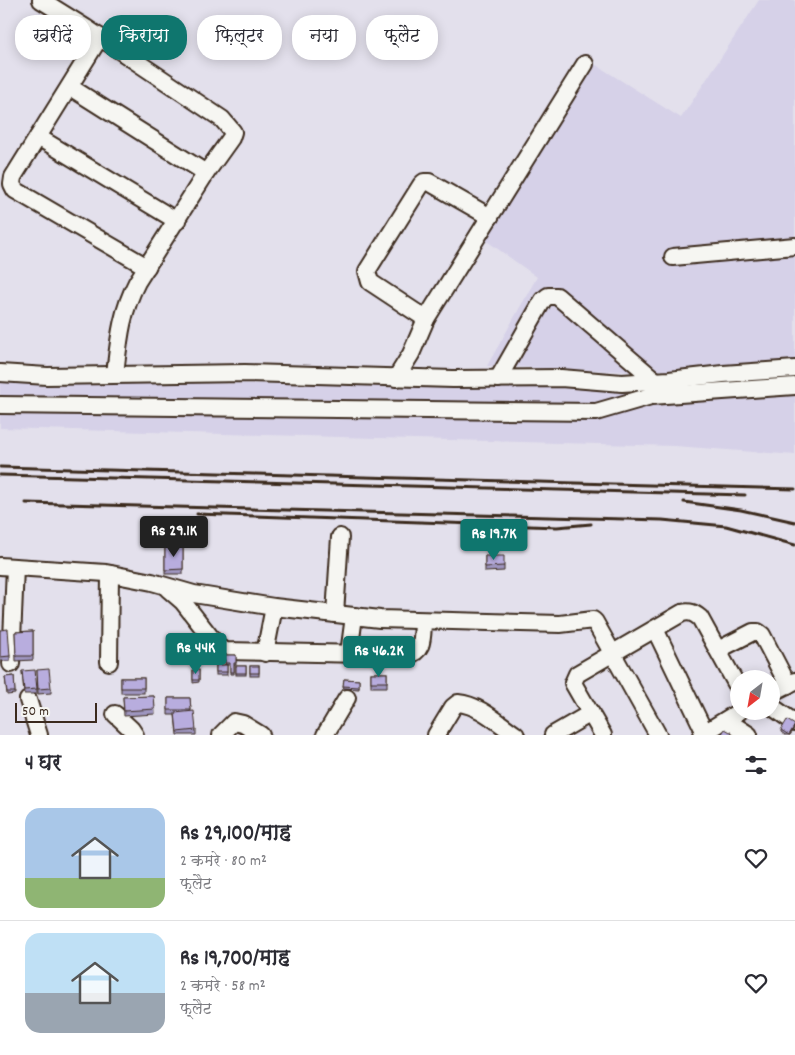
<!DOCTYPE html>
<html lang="hi">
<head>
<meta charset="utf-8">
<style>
	:root { --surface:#fff; --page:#f2f2f3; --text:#2b2b33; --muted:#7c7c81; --line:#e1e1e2; --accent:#0f766e }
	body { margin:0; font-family:Dekko,"Playpen Sans Deva",sans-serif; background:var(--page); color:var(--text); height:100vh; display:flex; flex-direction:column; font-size:19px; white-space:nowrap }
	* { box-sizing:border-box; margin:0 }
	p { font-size:16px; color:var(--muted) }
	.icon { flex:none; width:28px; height:28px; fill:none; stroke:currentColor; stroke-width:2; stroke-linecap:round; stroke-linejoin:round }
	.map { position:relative; height:735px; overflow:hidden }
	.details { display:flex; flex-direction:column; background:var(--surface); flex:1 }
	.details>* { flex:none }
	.banner { position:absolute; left:15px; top:15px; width:500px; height:45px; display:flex; gap:10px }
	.needle { width:32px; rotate:211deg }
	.tools { position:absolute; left:730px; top:670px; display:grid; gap:10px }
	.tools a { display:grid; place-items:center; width:50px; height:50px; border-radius:50%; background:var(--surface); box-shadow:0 2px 12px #0003; font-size:25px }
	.scale { position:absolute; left:15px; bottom:12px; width:82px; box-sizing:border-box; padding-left:5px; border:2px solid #3b2a1e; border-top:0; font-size:14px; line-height:18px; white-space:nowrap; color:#3b2a1e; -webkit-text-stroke:4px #f6f6f2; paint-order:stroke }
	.price { position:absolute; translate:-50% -42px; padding:0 11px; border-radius:5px; background:var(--accent); color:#fff; font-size:16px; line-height:32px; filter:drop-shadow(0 1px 2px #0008) }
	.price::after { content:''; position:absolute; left:50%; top:30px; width:15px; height:11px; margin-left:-8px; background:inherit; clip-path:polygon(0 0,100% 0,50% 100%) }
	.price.on { background:#222; color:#fff }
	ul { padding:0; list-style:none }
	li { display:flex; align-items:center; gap:15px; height:125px; padding:0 25px }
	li+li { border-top:1px solid var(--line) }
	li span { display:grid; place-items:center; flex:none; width:140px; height:100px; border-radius:15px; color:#555 }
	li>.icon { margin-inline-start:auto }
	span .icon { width:60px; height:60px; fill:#fffc; stroke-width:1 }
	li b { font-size:21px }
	h2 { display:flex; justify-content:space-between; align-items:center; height:60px; padding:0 25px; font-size:21px }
	.pill { padding:0 18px; border-radius:20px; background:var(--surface); box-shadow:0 2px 12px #0003; font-size:18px; line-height:45px }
	.pill.on { background:var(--accent); color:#fff }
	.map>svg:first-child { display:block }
</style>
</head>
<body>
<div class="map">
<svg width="795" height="735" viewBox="0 0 795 735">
	<rect width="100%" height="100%" fill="#e3e0ec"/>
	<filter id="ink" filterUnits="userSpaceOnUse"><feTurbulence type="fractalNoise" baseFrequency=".02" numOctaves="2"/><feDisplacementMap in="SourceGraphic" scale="10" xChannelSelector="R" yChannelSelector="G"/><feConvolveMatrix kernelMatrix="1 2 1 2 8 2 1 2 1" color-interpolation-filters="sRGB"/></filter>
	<g filter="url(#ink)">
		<g fill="#d6d1e8">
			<polygon points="759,0 795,0 795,361 639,372 487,366 537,277 484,239 593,63 681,118"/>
			<polygon points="795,378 795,455 675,446 0,428 0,381 662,388"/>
		</g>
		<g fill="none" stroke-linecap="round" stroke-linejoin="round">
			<defs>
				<g id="minor">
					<path d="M 41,0 L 86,28 L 222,119 L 233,132 L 231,138 L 206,173 L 137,282 C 121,313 119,340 115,374"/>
					<polyline points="100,37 13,177 12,184 15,190 147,267"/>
					<polyline points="70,87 206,173"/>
					<polyline points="38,137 177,221"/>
					<polyline points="673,257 795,246"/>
					<polyline points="426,319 370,282 367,271 421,185 424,182 429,182 490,217"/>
					<polyline points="0,373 47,376 245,373 453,379 561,378 622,383 669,380 723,374 795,369"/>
					<polyline points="396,378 411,354 426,319 585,64"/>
					<polyline points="498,379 543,300 548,296 557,296 656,381"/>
					<polyline points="0,405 596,412 651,396 795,386"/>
					<polyline points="0,566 106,573 152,582 194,594 274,607 380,619 560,624 593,620 595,622 658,735"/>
					<path d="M 168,589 L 183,602 L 219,648 L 226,651 L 407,655 C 424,652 422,637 423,622"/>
					<polyline points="335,614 340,537"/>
					<polyline points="655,629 705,733"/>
					<polyline points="718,650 753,632 758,632 762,635 788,685"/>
					<polyline points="265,653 274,607"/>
					<polyline points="349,654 354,616"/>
					<polyline points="109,662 110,574"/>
					<polyline points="11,664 15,567"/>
					<polyline points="771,693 795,681"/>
					<polyline points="28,700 39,735"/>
					<polyline points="771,706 795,723"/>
					<polyline points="115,714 131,729 135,735"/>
					<polyline points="726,720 749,735"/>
					<polyline points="221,735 234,722 243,724 261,735"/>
					<polyline points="325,735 347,698"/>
					<path d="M 436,735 L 453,707 L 458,703 C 480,705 498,723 516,735"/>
					<polyline points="553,735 591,713"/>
					<path d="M 603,735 L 573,683 L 577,674 L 682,613 C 690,611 694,613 700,618 L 739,689"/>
					<polyline points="701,735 740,711"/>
				</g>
			</defs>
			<use href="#minor" stroke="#3b2a1e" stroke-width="20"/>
			<use href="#minor" stroke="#f6f6f2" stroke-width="16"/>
			<g stroke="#3b2a1e" stroke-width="3">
				<polyline points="0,467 795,489"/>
				<polyline points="0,475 745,495"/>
				<polyline points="684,502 741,510 795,522"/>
				<polyline points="26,503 662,520 726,526 795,545"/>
				<polyline points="197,514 557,527 591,524"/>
			</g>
		</g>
		<g fill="#9e95bf" stroke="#3b2a1e">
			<rect x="165" y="546" width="18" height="28"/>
			<polygon points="485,556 504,566 504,571 485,572"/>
			<polygon points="0,630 10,656 10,661 0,661"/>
			<polygon points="33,631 33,660 16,661 15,632"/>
			<polygon points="225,655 236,655 236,665 234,665 234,674 230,674 230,665 225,665"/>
			<rect x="216" y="665" width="11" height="10"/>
			<rect x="236" y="666" width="10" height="9"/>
			<rect x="250" y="666" width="9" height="10"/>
			<polygon points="37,670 51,688 51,693 38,694"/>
			<polygon points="193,670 199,670 199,682 193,683"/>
			<polygon points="22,671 37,689 37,694 24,694"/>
			<rect x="371" y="673" width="16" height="14"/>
			<polygon points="14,676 15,694 7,695 5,677"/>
			<rect x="121" y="678" width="23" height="15"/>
			<polygon points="344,679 359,680 359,689 343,688"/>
			<polygon points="154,696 155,714 124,716 123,697"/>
			<polygon points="168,698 190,698 191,711 196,730 196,735 177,735 175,715 168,715"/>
			<polygon points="795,727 790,735 785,735 781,732 781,730"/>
		</g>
		<polygon fill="#81799b" stroke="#3b2a1e" points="795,725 795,727 790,735 789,735"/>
		<g fill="#b8adde" stroke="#3b2a1e">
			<polygon points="165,546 183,546 183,569 165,570"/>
			<polygon points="485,556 504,556 504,566 485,567"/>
			<polygon points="8,629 10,656 0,657 0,630"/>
			<polygon points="33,631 33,656 16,656 15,632"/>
			<polygon points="225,655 236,655 236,663 234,663 234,672 230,672 230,663 225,663"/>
			<rect x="216" y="665" width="11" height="7"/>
			<rect x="236" y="666" width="10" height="7"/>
			<rect x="250" y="666" width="9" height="7"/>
			<polygon points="49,669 51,688 38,689 37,670"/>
			<polygon points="35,670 37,689 24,690 22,671"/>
			<rect x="193" y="670" width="6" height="10"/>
			<rect x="371" y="673" width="16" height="9"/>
			<polygon points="14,676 15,692 7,692 5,677"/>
			<rect x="121" y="678" width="23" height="10"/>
			<polygon points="344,679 359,680 359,687 343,686"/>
			<polygon points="154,696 155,709 124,711 123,697"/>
			<polygon points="168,698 190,698 191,710 168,710"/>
			<polygon points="194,711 196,730 177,732 175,713"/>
			<polygon points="787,720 795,725 789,735 781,730"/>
			<polygon points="725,729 732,733 731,735 721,735"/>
		</g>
	</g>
</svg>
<div class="tools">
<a><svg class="needle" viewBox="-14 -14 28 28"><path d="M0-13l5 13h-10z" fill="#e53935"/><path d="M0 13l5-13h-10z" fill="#7c7c81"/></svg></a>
</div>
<div class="scale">50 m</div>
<b class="price on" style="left:174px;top:558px">Rs 29.1K</b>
<b class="price" style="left:494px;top:561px">Rs 19.7K</b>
<b class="price" style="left:196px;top:675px">Rs 44K</b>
<b class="price" style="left:379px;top:678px">Rs 46.2K</b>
<div class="banner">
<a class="pill">खरीदें</a>
<a class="pill on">किराया</a>
<a class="pill">फ़िल्टर</a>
<a class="pill">नया</a>
<a class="pill">फ़्लैट</a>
</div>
</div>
<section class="details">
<h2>4 घर<svg class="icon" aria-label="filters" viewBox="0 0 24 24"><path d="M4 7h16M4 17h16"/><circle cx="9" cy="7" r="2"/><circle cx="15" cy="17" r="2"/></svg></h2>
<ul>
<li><span style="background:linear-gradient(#a9c7e8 70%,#8fb573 0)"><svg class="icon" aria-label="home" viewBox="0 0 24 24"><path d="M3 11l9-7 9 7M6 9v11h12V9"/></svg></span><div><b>Rs 29,100/माह</b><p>2 कमरे · 80 m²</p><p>फ़्लैट</p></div><svg class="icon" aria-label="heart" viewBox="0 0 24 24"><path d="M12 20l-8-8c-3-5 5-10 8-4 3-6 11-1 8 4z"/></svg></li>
<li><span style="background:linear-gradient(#bfe0f5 60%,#9aa5b1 0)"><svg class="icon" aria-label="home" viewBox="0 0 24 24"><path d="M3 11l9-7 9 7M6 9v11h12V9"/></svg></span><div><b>Rs 19,700/माह</b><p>2 कमरे · 58 m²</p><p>फ़्लैट</p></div><svg class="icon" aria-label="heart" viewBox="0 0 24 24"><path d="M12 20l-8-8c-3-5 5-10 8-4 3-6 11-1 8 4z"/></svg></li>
</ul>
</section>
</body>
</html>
